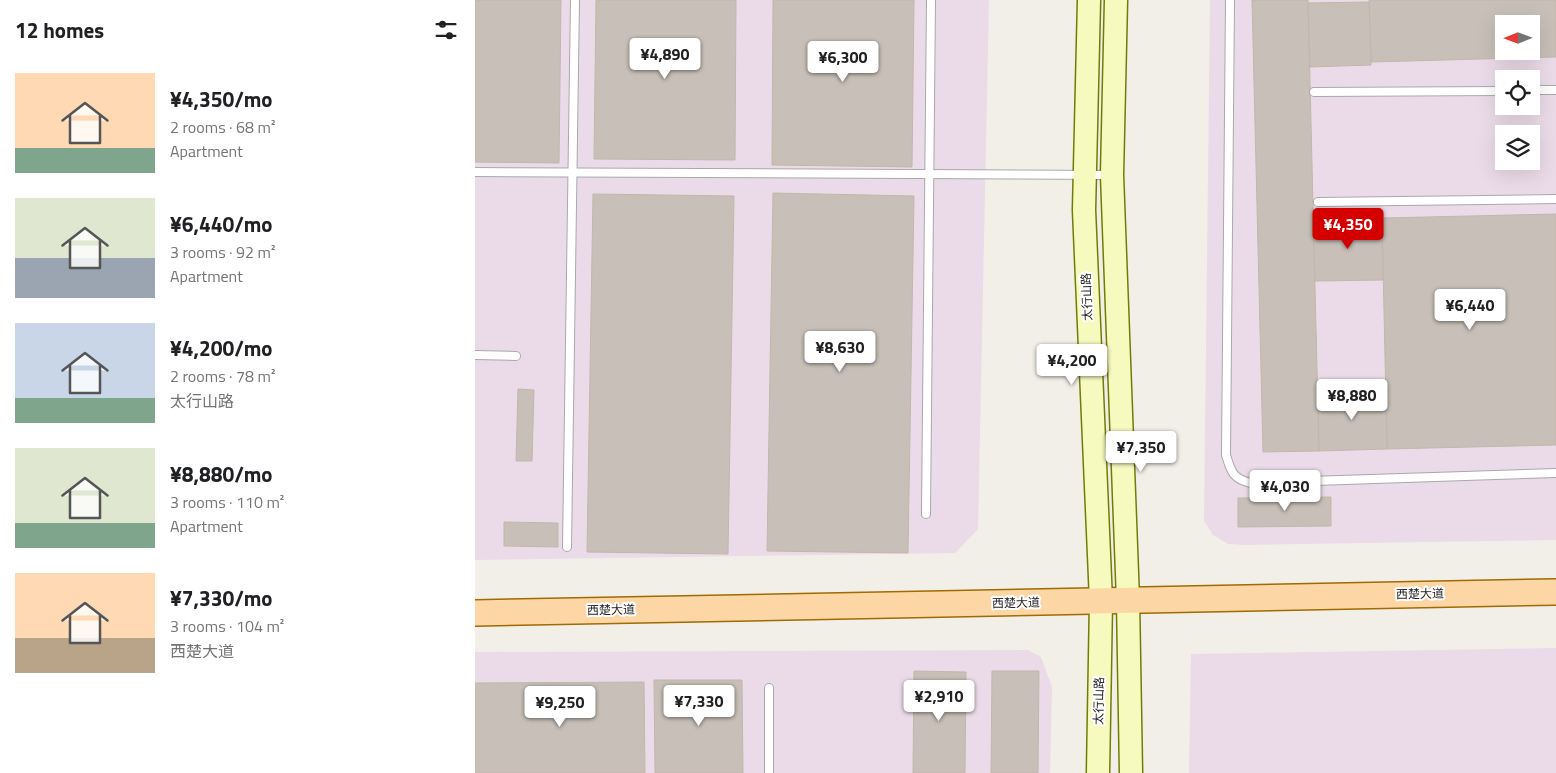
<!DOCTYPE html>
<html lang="en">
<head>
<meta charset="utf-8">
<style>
	:root { --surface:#fff; --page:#f2f2f2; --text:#202124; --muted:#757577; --accent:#d40000 }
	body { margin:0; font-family:"Titillium Web","Noto Sans SC",sans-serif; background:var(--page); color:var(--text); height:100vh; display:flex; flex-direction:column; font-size:19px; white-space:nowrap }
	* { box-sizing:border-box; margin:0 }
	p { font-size:16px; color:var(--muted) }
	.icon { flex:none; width:28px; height:28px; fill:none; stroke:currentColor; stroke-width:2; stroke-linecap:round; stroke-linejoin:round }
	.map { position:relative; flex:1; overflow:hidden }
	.sheet { display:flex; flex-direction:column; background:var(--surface); width:475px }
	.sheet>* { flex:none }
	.needle { width:32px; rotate:269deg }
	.fabs { position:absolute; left:1020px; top:15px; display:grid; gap:10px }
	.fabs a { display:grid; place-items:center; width:45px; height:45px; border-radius:0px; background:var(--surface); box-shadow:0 5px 20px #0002; font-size:25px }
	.price { position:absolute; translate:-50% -42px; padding:0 11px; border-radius:5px; background:#fff; color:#222; font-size:16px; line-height:32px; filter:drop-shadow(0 1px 2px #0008) }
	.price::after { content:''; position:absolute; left:50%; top:30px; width:15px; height:11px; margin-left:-8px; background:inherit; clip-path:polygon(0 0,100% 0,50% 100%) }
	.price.active { background:var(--accent); color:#fff }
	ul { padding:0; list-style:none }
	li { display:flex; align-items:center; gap:15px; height:125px; padding:0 15px }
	li span { display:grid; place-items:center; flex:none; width:140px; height:100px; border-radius:0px; color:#555 }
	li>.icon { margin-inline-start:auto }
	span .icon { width:60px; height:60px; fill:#fffc; stroke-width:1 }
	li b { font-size:21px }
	h2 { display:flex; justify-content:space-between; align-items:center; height:60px; padding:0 15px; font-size:21px }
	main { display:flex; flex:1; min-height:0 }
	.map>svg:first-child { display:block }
</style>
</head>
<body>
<main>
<section class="sheet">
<h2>12 homes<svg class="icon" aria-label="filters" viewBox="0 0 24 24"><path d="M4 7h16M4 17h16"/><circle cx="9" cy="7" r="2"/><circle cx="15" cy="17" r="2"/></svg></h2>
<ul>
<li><span style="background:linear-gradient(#ffd9b3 75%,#7fa58c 0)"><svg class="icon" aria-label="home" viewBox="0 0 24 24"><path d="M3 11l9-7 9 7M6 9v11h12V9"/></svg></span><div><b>¥4,350/mo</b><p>2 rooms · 68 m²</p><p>Apartment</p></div></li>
<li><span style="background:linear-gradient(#dfe7d0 60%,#9aa5b1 0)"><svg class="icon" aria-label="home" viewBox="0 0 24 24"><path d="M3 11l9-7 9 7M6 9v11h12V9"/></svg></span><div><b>¥6,440/mo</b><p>3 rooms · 92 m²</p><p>Apartment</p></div></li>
<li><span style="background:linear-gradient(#c9d6e8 75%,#7fa58c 0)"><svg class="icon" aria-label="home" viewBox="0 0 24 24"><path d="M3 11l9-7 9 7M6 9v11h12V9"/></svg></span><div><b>¥4,200/mo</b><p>2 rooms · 78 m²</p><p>太行山路</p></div></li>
<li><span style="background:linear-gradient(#dfe7d0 75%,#7fa58c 0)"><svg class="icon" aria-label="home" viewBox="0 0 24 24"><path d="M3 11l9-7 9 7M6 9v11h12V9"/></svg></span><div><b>¥8,880/mo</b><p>3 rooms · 110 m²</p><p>Apartment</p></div></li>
<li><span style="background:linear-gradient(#ffd9b3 65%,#b9a48a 0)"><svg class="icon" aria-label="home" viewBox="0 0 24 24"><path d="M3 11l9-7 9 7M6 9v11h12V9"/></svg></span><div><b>¥7,330/mo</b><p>3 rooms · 104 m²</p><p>西楚大道</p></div></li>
</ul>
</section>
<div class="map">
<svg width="1081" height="773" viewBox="0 0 1081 773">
	<rect width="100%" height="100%" fill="#f2efe9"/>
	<g fill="#ebdbe8" fill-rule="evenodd">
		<polygon points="0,0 514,0 503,529 480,553 0,560"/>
		<path d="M 735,0 L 1081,0 L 1081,540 L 771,545 L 753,544 L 738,535 L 729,521 ZM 1029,24 L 1056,24 L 1056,51 L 1029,51 ZM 1029,79 L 1056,79 L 1056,106 L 1029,106 ZM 1029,134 L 1056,134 L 1056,161 L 1029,161 Z"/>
		<polygon points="1081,648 1081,773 714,773 716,654"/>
		<polygon points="553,650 566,657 577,687 575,773 0,773 0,652"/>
	</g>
	<g fill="#c7bfb8" stroke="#c4b6ab" fill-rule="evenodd">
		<polygon points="0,0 86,0 84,163 0,162"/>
		<polygon points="121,0 261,0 260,160 119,159"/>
		<polygon points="298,0 439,0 437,167 297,165"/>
		<polygon points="777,0 833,0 844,451 788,452"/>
		<path d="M 894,0 L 1081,0 L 1081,57 L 896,62 ZM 1029,24 L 1056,24 L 1056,51 L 1029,51 Z"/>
		<polygon points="894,2 896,65 835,67 833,3"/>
		<polygon points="298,193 439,196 433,553 292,551"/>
		<polygon points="118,194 259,196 253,554 112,552"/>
		<polygon points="1081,214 1081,445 912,449 907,218"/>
		<polygon points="907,218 908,280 840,281 838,220"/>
		<polygon points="43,389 59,390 57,461 41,461"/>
		<polygon points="911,392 912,449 844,451 843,393"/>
		<polygon points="856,497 856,526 763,527 763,498"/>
		<polygon points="29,522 83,523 83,547 29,546"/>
		<polygon points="439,671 491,672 490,773 438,773"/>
		<polygon points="517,671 564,671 563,773 516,773"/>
		<polygon points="179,680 267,680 268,773 180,773"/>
		<polygon points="169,682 170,773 0,773 0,683"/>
	</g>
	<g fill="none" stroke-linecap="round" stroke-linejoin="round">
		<defs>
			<g id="lane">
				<path d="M 755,0 L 751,455 C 756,472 758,479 776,483 L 1081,473"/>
				<polyline points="1056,90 1081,90"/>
				<polyline points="839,92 1029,91"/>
				<polyline points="0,172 635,175"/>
				<polyline points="843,202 1081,199"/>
				<polyline points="0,355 41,356"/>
				<polyline points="451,514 456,0"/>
				<polyline points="92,547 100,0"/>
				<polyline points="294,688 294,773"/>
			</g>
			<g id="secondary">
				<polyline points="614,0 609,210 626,601 623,773"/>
				<polyline points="641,0 637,175 653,600 656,773"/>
			</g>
			<polyline id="primary" points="0,613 1081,592"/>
		</defs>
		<use href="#lane" stroke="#a9a9a9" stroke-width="10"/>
		<use href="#secondary" stroke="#707d05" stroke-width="25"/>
		<use href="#primary" stroke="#a06b00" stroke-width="28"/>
		<use href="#lane" stroke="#fff" stroke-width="8"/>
		<use href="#secondary" stroke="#f7fabf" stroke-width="22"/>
		<use href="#primary" stroke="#fcd6a4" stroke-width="25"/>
	</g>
	<g text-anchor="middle" stroke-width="4" stroke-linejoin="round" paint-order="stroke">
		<g font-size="12" fill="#222" stroke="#fff">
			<text transform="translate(612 297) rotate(-92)" y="4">太行山路</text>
			<text transform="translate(945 594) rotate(-1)" y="4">西楚大道</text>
			<text transform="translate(541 603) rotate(-1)" y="4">西楚大道</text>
			<text transform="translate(136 610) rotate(-1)" y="4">西楚大道</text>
			<text transform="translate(624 701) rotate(-89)" y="4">太行山路</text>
		</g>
	</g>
</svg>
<div class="fabs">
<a><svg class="needle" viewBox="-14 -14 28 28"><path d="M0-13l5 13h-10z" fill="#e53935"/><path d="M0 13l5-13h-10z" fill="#757577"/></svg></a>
<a><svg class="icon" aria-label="locate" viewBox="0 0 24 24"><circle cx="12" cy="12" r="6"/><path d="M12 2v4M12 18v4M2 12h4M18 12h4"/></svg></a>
<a><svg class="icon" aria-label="layers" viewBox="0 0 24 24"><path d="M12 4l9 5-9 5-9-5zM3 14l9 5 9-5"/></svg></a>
</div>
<b class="price" style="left:190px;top:80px">¥4,890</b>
<b class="price" style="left:368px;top:83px">¥6,300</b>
<b class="price active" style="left:873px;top:250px">¥4,350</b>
<b class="price" style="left:995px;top:331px">¥6,440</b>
<b class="price" style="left:365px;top:373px">¥8,630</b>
<b class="price" style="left:597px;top:386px">¥4,200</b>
<b class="price" style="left:877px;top:421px">¥8,880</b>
<b class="price" style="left:666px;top:473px">¥7,350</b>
<b class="price" style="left:810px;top:512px">¥4,030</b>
<b class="price" style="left:464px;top:722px">¥2,910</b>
<b class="price" style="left:224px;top:727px">¥7,330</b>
<b class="price" style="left:85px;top:728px">¥9,250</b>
</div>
</main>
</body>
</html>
